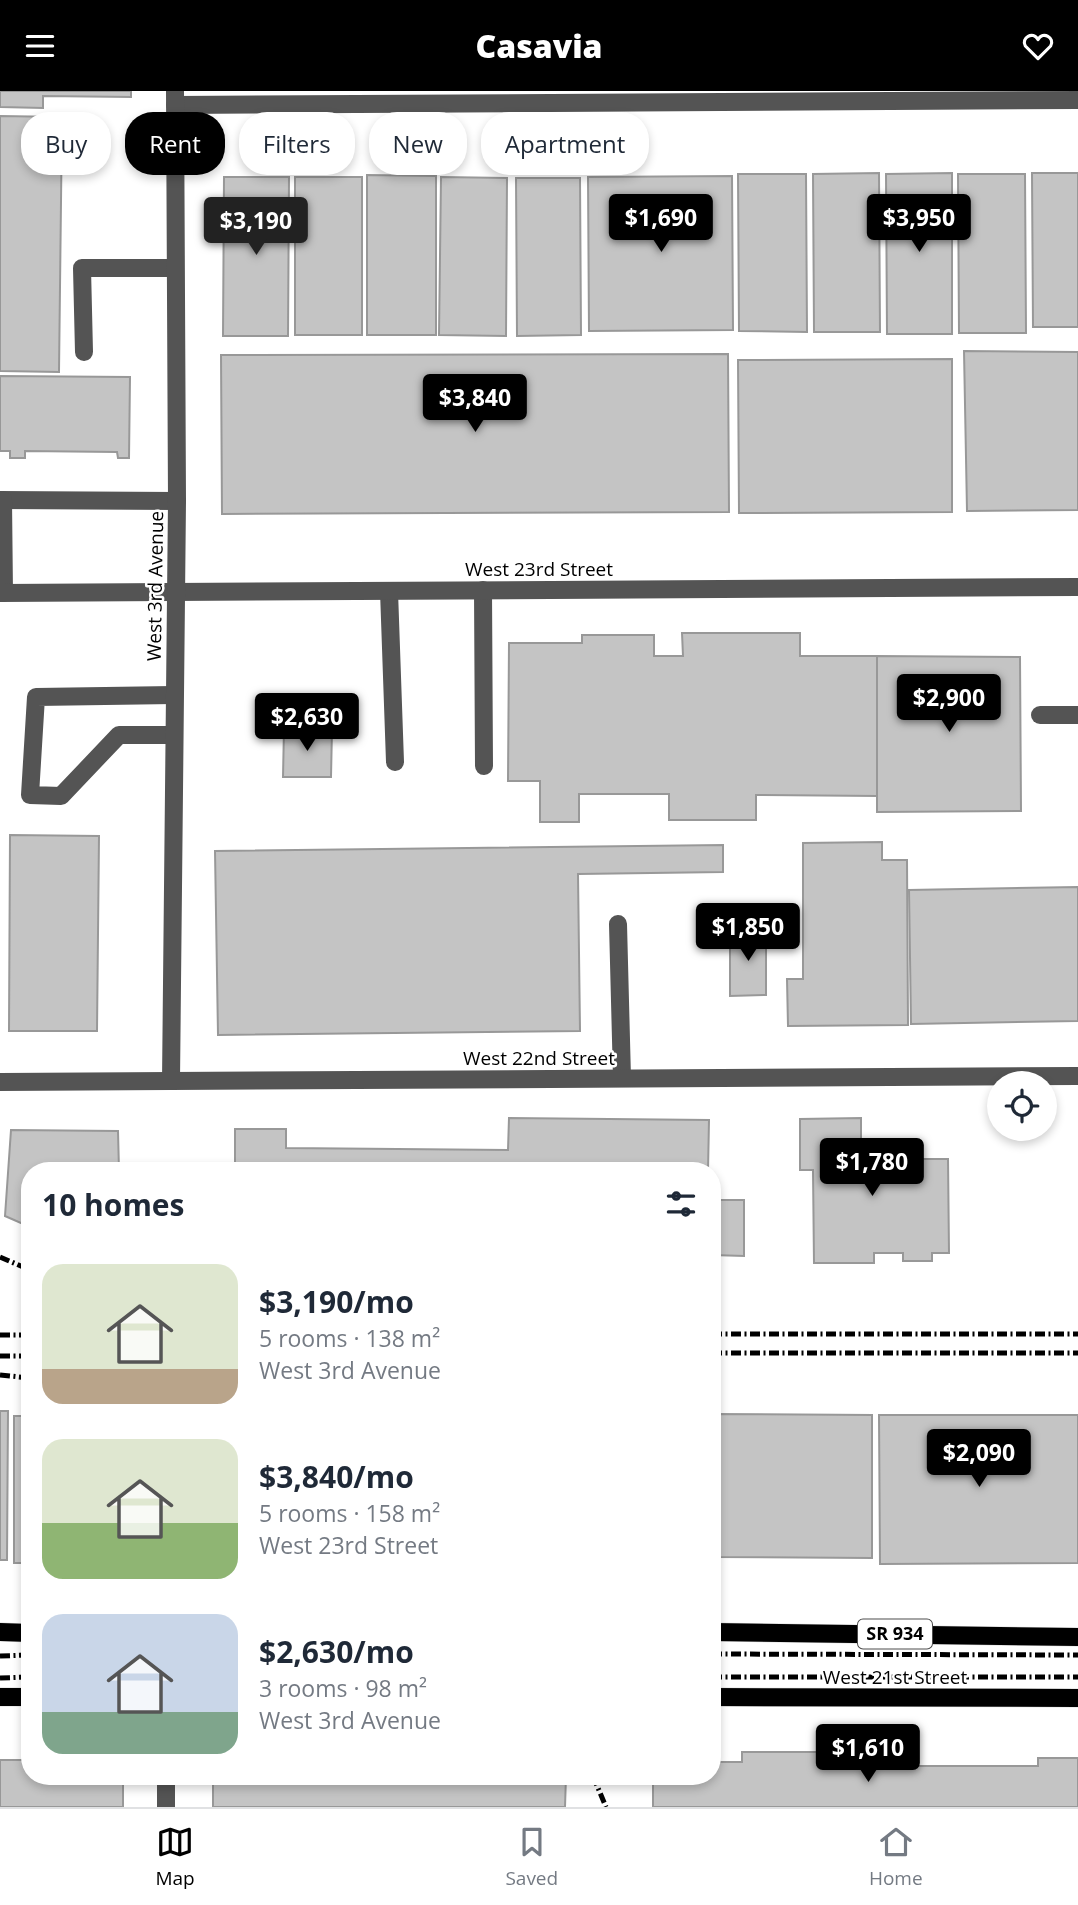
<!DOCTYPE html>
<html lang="en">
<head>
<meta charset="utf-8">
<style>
	:root { --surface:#fff; --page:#f6f6f7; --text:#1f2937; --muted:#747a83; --line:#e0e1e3; --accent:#000 }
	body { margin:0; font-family:"Open Sans",sans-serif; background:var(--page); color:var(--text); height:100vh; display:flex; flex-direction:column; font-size:26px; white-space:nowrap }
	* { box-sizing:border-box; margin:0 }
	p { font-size:23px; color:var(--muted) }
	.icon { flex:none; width:38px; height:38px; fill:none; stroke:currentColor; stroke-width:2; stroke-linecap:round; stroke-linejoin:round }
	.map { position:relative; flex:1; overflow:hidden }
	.details { position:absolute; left:21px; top:1071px; width:700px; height:623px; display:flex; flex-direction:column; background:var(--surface); border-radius:28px; box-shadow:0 4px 10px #0003 }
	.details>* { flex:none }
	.hud { position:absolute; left:21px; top:21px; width:700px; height:63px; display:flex; gap:14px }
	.fabs { position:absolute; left:987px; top:980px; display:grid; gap:14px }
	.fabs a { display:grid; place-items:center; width:70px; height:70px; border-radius:50%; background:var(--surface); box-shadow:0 4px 10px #0003; font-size:35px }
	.price { position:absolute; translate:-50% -60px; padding:0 16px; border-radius:7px; background:var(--accent); color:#fff; font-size:23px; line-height:46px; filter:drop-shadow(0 2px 4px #0008) }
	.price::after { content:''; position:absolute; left:50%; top:42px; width:21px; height:16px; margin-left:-10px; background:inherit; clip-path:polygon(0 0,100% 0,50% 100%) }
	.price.on { background:#222; color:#fff }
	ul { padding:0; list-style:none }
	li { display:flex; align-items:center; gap:21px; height:175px; padding:0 21px }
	li span { display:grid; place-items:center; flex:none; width:196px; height:140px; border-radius:21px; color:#555 }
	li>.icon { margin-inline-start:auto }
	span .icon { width:84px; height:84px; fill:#fffc; stroke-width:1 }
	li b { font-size:30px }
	h2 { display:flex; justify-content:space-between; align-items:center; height:84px; padding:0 21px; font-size:30px }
	.pill { padding:0 24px; border-radius:28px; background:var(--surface); box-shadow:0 4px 10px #0003; font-size:24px; line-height:63px }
	.pill.on { background:var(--accent); color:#fff }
	header { display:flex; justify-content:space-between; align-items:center; height:91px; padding:0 21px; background:var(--accent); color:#fff; font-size:32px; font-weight:800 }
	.tab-bar { display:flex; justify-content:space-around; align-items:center; height:98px; border-top:2px solid var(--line); background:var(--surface); font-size:19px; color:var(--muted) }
	.tab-bar a { display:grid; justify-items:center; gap:4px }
	.tab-bar .on { color:var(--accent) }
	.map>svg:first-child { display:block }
</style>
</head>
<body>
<header><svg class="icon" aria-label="menu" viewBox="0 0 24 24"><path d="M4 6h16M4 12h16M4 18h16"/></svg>Casavia<svg class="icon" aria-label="heart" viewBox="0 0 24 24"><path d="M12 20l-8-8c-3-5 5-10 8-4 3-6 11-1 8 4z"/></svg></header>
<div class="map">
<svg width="1078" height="1716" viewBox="0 0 1078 1716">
	<rect width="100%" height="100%" fill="#fff"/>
	<g fill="#c4c4c4" stroke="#989898" stroke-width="2">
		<polygon points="0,0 131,0 131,6 43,5 43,17 0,16"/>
		<polygon points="0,25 62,26 59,281 0,280"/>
		<polygon points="879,82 880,241 814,241 813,83"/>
		<polygon points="952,82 952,243 887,243 886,83"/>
		<polygon points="1032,82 1078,82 1078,236 1033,236"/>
		<polygon points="738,83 806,83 807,241 739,240"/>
		<polygon points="958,83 1025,83 1026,242 959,242"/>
		<polygon points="367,84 436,85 436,244 367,244"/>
		<polygon points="732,85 733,239 589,240 588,86"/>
		<polygon points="224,86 289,86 288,245 223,245"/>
		<rect x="295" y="86" width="67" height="158"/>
		<polygon points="441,86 507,87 506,245 439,244"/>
		<polygon points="516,87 580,87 581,244 517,245"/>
		<polygon points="964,260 1078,261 1078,419 967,420"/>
		<polygon points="728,263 729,421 222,423 221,264"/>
		<polygon points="952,268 952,421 739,422 738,269"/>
		<polygon points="0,285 130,286 129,367 118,367 117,361 25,360 25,367 10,367 10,360 0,360"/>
		<polygon points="682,542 800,542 800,565 877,565 877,705 756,704 756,729 669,729 669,703 579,703 579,731 540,731 540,690 508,690 509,552 582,552 582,544 654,544 654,565 683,565"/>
		<polygon points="877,565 1020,566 1021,720 877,721"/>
		<polygon points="284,637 332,638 331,686 283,686"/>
		<polygon points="10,744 99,745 97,940 9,940"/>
		<polygon points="882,751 882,769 907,769 908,934 788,935 787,888 803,888 803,752"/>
		<polygon points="723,754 723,781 578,783 580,940 218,944 215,760"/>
		<polygon points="1078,796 1078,930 911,933 909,799"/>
		<polygon points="730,839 766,839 766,904 730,905"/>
		<polygon points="509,1027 709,1029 708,1080 235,1080 235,1038 286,1038 286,1057 508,1059"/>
		<polygon points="861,1027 861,1068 948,1068 949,1162 932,1162 932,1170 903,1170 903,1162 874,1162 874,1172 814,1172 813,1079 800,1079 800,1028"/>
		<polygon points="11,1039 118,1040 119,1080 30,1080 30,1136 5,1125"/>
		<polygon points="712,1109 744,1109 744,1165 712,1164"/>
		<polygon points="0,1320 8,1320 7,1469 0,1469"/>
		<polygon points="714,1323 872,1324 872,1467 714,1466"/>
		<polygon points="879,1324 1078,1324 1078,1472 880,1473"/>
		<rect x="14" y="1325" width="16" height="147"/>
		<polygon points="742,1661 858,1661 857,1675 1038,1675 1038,1667 1078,1667 1078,1716 653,1716 653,1685 712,1685 712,1671 742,1671"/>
		<polygon points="0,1669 30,1669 30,1685 123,1685 123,1716 0,1716"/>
		<polygon points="213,1685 566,1685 565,1716 213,1716"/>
	</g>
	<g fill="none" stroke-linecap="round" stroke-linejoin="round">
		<defs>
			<g id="major">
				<polyline points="0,1541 30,1542"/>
				<polyline points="712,1541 1078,1546"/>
				<polyline points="0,1606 30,1606"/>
				<polyline points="712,1606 1078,1607"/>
			</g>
		</defs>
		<use href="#major" stroke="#dbdbdb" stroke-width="19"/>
		<g stroke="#545454" stroke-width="18">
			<polyline points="175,14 1078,9"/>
			<polyline points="84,261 82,177 175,177"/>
			<polyline points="0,409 177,410"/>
			<polyline points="3,409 4,502"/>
			<polyline points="483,499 484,675"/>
			<polyline points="389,500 395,671"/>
			<polyline points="0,502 1078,496"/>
			<polyline points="1040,624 1078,624"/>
			<polyline points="173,644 119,644 61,705 30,704 36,606 174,604"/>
			<polyline points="618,833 622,987"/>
			<polyline points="171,990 177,410 175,0"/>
			<polyline points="0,991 1078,985"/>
			<polyline points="166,1716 166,1685"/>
		</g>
		<use href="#major" stroke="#000" stroke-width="18"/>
		<g stroke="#000" stroke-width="5" stroke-dasharray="10 3.5 2 3.5" stroke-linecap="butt">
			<polyline points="0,1166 30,1179"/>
			<polyline points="712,1243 1078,1243"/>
			<polyline points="0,1244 30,1244"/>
			<polyline points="712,1262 1078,1262"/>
			<polyline points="0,1265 30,1265"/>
			<polyline points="0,1284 30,1287"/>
			<polyline points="712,1563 1078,1564"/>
			<polyline points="0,1565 30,1564"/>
			<polyline points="712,1586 1078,1586"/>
			<polyline points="0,1587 30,1586"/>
			<polyline points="593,1685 606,1716"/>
		</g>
	</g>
	<g text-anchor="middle" stroke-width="5" stroke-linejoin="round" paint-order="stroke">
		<rect fill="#fff" stroke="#4c4c4c" stroke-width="2" x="858" y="1528.5" width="74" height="29" rx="5"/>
		<g font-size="18" font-weight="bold" fill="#000">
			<text x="895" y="1549">SR 934</text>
		</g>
		<g font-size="19" fill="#000" stroke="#fff">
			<text x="539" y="485">West 23rd Street</text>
			<text transform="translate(155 495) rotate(-89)" y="7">West 3rd Avenue</text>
			<text x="539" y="974">West 22nd Street</text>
			<text x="895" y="1593">West 21st Street</text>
		</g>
	</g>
</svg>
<div class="fabs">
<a><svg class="icon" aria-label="locate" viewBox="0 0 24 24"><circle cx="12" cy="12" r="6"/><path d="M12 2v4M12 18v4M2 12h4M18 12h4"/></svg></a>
</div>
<b class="price" style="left:661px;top:163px">$1,690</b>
<b class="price" style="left:919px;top:163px">$3,950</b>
<b class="price on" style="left:256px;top:166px">$3,190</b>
<b class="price" style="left:475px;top:343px">$3,840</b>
<b class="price" style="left:949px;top:643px">$2,900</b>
<b class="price" style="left:307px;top:662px">$2,630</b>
<b class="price" style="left:748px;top:872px">$1,850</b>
<b class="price" style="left:872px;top:1107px">$1,780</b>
<b class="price" style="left:979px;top:1398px">$2,090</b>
<b class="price" style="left:868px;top:1693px">$1,610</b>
<div class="hud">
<a class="pill">Buy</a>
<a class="pill on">Rent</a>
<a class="pill">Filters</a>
<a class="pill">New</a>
<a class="pill">Apartment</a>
</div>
<section class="details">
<h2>10 homes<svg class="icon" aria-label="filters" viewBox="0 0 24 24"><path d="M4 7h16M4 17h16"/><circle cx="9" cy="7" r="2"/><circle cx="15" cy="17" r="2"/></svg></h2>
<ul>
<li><span style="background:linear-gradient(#dfe7d0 75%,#b9a48a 0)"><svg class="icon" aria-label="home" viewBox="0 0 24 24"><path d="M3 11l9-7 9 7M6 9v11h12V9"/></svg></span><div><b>$3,190/mo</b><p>5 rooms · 138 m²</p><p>West 3rd Avenue</p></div></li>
<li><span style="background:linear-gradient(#dfe7d0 60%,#8fb573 0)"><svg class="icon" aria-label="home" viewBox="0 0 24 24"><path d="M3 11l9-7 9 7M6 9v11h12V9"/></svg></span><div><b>$3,840/mo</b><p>5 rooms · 158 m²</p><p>West 23rd Street</p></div></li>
<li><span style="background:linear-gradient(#c9d6e8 70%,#7fa58c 0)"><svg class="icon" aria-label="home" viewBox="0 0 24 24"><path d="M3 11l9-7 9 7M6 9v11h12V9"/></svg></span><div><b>$2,630/mo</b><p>3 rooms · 98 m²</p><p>West 3rd Avenue</p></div></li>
</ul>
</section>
</div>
<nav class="tab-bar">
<a class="on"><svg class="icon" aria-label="map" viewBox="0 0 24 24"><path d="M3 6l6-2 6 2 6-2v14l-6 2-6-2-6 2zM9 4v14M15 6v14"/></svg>Map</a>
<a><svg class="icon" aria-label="saved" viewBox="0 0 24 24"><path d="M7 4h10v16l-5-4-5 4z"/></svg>Saved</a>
<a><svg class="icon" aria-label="home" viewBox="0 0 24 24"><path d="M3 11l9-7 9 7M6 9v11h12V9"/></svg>Home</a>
</nav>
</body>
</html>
